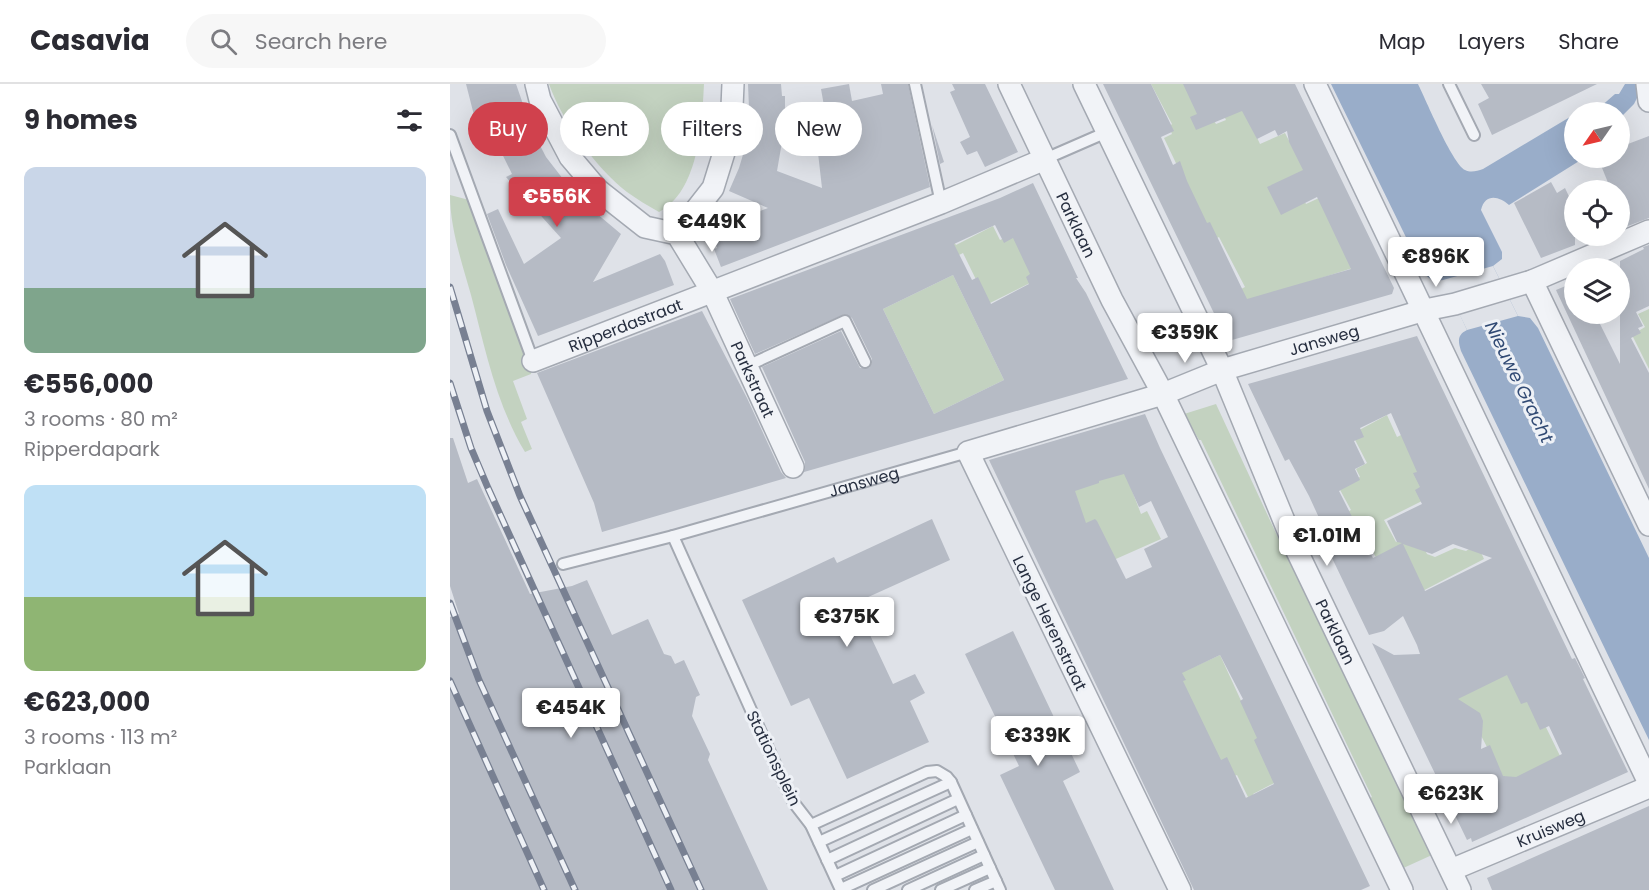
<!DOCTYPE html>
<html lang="en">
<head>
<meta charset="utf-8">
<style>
	:root { --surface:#fff; --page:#f7f7f7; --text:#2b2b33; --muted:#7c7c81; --line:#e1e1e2; --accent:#d0414d }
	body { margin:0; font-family:Poppins,sans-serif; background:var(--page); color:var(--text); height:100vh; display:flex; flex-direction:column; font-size:22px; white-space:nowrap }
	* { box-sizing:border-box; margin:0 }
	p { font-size:20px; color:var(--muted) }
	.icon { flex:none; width:33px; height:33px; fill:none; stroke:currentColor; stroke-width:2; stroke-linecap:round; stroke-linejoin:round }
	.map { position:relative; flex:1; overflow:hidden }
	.details { display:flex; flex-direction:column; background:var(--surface); width:450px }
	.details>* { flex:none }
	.top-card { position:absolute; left:18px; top:18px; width:570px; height:54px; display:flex; gap:12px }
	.needle { width:39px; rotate:236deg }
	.fabs { position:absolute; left:1114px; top:18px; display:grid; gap:12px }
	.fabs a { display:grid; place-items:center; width:66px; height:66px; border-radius:50%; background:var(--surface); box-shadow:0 6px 24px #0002; font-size:30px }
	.price { position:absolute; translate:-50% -51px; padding:0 14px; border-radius:6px; background:#fff; color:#222; font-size:20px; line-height:39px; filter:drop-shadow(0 2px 3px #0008) }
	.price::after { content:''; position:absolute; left:50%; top:36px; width:18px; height:14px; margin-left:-9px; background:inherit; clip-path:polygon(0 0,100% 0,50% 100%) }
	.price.current { background:var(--accent); color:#fff }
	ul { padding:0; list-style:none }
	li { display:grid; align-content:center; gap:12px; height:318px; padding:0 24px }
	li span { display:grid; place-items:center; height:186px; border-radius:12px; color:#555 }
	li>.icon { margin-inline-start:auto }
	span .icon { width:108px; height:108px; fill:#fffc; stroke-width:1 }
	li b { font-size:26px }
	h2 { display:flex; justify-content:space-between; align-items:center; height:72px; padding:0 24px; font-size:26px }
	.chip { padding:0 21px; border-radius:27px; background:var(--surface); box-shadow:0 6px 24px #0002; font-size:21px; line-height:54px }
	.chip.current { background:var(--accent); color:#fff }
	header { display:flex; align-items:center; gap:36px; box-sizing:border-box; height:84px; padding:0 30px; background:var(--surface); border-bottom:2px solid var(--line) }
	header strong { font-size:28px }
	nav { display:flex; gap:33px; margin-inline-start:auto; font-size:21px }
	.search { width:420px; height:54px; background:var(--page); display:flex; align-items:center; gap:15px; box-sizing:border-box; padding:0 21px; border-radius:33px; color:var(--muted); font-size:22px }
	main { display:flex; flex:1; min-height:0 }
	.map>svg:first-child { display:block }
</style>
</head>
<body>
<header>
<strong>Casavia</strong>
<div class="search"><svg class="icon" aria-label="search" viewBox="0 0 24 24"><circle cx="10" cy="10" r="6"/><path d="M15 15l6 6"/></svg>Search here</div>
<nav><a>Map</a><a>Layers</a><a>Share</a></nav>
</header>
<main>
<section class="details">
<h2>9 homes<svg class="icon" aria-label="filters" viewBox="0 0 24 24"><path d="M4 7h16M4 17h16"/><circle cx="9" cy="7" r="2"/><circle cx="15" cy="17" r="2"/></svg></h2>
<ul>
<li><span style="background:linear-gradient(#c9d6e8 65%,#7fa58c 0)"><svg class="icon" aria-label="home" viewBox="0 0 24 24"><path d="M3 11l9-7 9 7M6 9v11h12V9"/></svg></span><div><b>€556,000</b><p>3 rooms · 80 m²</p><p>Ripperdapark</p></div></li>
<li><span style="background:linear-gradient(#bfe0f5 60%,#8fb573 0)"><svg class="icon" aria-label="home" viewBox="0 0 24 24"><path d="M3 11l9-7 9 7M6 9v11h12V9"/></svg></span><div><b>€623,000</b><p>3 rooms · 113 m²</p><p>Parklaan</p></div></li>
</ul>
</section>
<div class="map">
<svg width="1199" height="806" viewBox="0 0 1199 806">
	<rect width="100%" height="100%" fill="#dfe2e8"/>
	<g fill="#c3d2c0">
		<path d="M 99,0 L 254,0 C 252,40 249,107 209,128 C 198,122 187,115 177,108 C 146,84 112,37 99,0 Z"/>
		<polygon points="701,0 735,0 756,24 766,40 776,36 767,18 788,14 810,60 835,49 854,86 848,105 856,120 869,114 906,183 795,218 789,206 795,203 769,153 757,159 744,117 714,54 722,50 719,43 722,40"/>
		<path d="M 0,111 L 23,117 L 83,277 L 81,290 L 63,297 L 77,335 L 71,338 L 82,365 L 75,368 C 46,320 35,264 21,211 C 12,179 0,144 0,111 Z"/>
		<polygon points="543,142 550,156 565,149 588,195 538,220 513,169 495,178 502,155 506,161"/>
		<polygon points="503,191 554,296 484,330 433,225"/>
		<polygon points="1199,225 1199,285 1182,251 1195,243 1188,230"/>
		<polygon points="766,320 831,460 982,771 949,786 930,747 932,739 920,714 922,713 751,356 749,356 734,330"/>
		<polygon points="937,331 947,353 961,346 976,415 934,436 946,458 976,444 972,460 977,470 985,473 1005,464 1016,467 1027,460 1034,475 963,512 934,489 905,433 894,439 890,432 901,426 888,402 910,393 906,385 917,379 902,350"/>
		<polygon points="673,383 691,430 697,427 711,455 650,482 618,393"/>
		<polygon points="702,547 746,582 770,571 828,697 803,710 805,715 783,719 798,713 787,691 779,694"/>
		<polygon points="1067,584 1112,676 1025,720 1038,665 1025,640 988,623"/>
	</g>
	<g fill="#99adc9">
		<path d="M 881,0 L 968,0 C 976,16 1002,79 1015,86 C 1021,89 1027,87 1033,85 L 1125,30 L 1125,74 L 1134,74 L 1059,121 C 1049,112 1035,109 1031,126 L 1052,168 L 1052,175 L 1043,182 L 1068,232 L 1080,234 L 1088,244 L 1199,474 L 1199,656 L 1011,267 C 1008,257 1007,251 1017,246 L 994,196 L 983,197 L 974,190 Z"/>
		<polygon points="1175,0 1194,0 1184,20 1170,34 1170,28 1128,28 1137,23 1149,24 1165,10 1169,10"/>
	</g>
	<polygon fill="#dfe2e8" points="1043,182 1068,232 1017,246 993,196"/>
	<g fill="#b6bbc5" fill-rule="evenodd">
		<polygon points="16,0 66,0 82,46 96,73 127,113 171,150 143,198 210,170 215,177 224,201 88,252 56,181 37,130 48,125 74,180 111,154 56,93 62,90 36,37 26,39"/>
		<polygon points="298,0 331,0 332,12 335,12 335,58 332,58 327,87 372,104 368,69 382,67 371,5 399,0 402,17 433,10 431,0 458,0 480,103 271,183 264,165 267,164 261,146 318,124 279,107 289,84 295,64 299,24"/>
		<polygon points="502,0 535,0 568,68 535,83 527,67 517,71 510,58 520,53 500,8 505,6"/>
		<polygon points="653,0 701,0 724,47 711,53 723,81 730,77 737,97 757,139 760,138 797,215 901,185 867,113 831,131 817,103 853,86 839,58 837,47 828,52 825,46 807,55 792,27 746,46 740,33 747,30 733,0 845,0 944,204 942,210 782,256 776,254"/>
		<polygon points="1031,0 1147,0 1042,51 1028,20 1039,14"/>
		<polygon points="482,41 494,78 490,80"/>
		<polygon points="1199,52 1199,134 1170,145 1170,106 1161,106 1148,74 1170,74 1170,63"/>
		<polygon points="1101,98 1107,109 1115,104 1125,125 1125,161 1091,174 1064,119"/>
		<path d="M 583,99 L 628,194 L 626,194 L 636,209 L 678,295 L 354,388 L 355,378 L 312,283 L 391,247 L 410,284 L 419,284 L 422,279 L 422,275 L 402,234 L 395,230 L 305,270 L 280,215 L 550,114 ZM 545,141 L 554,159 L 563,154 L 580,190 L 576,193 L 579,200 L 541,220 L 528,193 L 522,196 L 504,160 ZM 503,191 L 554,296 L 484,330 L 433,225 Z"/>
		<polygon points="1199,161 1199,222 1186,228 1193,242 1188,244 1191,249 1181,254 1199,289 1199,405 1106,206 1125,198 1125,230 1145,230 1170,280 1170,177 1194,165 1193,163"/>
		<polygon points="252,227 297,314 331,388 336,394 152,448 144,419 87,289"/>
		<path d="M 967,252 L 1122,575 L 1125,574 L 1135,594 L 1133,595 L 1178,688 L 1022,758 L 1021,754 L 1017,756 L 922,559 L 944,571 L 970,570 L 967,561 L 953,532 L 934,547 L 919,551 L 871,451 L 876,449 L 859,412 L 839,375 L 835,377 L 798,300 ZM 941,329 L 967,388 L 963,389 L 970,403 L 965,406 L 972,420 L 937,437 L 947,458 L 952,459 L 923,474 L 889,407 L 910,396 L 905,385 L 915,380 L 904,357 L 914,353 L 910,344 ZM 953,460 L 982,470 L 1003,460 L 1042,474 L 975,507 ZM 1057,591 L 1071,620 L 1077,618 L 1090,646 L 1099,642 L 1112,670 L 1066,693 L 1053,692 L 1040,661 L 1031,665 L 1033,637 L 1030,629 L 1008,615 Z"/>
		<path d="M 695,330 L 710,364 L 920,802 L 911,806 L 744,806 L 539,376 ZM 674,390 L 689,423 L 701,417 L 718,453 L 694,465 L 702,483 L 676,495 L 647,437 L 645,435 L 636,439 L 625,407 L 649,399 L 649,397 ZM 770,571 L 793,615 L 790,617 L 807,654 L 804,656 L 824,700 L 796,714 L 777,673 L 771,676 L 733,597 L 736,596 L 732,589 Z"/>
		<polygon points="0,354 3,354 18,399 27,395 80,510 122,502 137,496 162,551 198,535 214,570 221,572 225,580 234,576 250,611 246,613 242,632 260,670 258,676 318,806 0,806 0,533 9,530 0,502"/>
		<polygon points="482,435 500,476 405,519 443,600 465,590 475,609 460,617 479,658 397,695 359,614 341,622 292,516 384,473 387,479"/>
		<polygon points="563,547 630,688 613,697 664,806 605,806 550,691 569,682 515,570"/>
		<polygon points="1199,722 1199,806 1042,806 1037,794"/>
	</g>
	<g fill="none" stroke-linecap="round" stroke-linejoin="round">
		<defs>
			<g id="service">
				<polyline points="465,0 491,119"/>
				<polyline points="999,0 1024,51"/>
				<polyline points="0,51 83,277"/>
				<polyline points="595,75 657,48"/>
				<polyline points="297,282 395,237 415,278"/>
				<polyline points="223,452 327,684 344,719 361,741 391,806"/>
				<path id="s1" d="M 113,480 L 223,452 L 518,368"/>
				<polyline points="361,741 477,688 487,687 497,693 501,698 550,806"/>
				<polyline points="369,758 501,698"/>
				<polyline points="377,776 508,715"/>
				<polyline points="385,792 516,731"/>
				<polyline points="391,805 522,745"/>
				<polyline points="423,806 528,758"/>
				<polyline points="458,806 534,771"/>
				<polyline points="491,806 540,784"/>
				<polyline points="525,806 546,797"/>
			</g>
			<g id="minor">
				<path id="s2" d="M 86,0 L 90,16 L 120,73 L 148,106 L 195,143 L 227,150 L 263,209 L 343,383"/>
				<path id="s3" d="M 559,0 L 662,216 L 713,310 L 952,806"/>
				<path id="s4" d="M 634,0 L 772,286 L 844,461 L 1010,806"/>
				<polyline points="865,0 1199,699"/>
				<polyline points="1197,0 1199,17"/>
				<polyline points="227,150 263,104 281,46 283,0"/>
				<polyline points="1082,197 1199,441"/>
				<path id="s5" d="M 83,277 L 491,119 L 595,75"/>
				<path id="s6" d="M 1001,786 L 1199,703"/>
				<path id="s7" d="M 730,806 L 518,368 L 713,310 L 772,286 L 975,226 L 1005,220 L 1082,197 L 1199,147"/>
			</g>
		</defs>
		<use href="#service" stroke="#a4a9b2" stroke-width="14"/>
		<use href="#minor" stroke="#a4a9b2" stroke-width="24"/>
		<use href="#service" stroke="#f1f3f7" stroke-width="10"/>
		<use href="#minor" stroke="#f1f3f7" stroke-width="21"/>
		<defs>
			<g id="rail">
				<polyline points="0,203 37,327 70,412 251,806"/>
				<polyline points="0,299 21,364 38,404 221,806"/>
				<polyline points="0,519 29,596 125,806"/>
				<polyline points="0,597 94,806"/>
			</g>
		</defs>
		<use href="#rail" stroke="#788092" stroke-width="7"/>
		<use href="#rail" stroke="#eef1f6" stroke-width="4.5" stroke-dasharray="14" stroke-linecap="butt"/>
	</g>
	<g text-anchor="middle" stroke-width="6" stroke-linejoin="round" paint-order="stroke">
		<g font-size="16" fill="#272f40" stroke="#eef1f6">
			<text dy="6" stroke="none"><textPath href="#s3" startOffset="156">Parklaan</textPath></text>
			<text dy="6" stroke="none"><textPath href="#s5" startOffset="99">Ripperdastraat</textPath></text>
			<text dy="6" stroke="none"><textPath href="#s7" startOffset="860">Jansweg</textPath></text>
			<text dy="6" stroke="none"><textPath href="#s2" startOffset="381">Parkstraat</textPath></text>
			<text dy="6" stroke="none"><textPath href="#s1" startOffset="312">Jansweg</textPath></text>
			<text transform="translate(600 539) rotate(64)" y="6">Lange Herenstraat</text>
			<text dy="6" stroke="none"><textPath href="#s4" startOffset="603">Parklaan</textPath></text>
			<text transform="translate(324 674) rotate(64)" y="6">Stationsplein</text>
			<text dy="6" stroke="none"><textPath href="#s6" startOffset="108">Kruisweg</textPath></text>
		</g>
		<g font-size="18" font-style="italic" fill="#314a74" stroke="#eef1f6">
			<text transform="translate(1069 298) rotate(64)" y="6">Nieuwe Gracht</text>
		</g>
	</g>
</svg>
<div class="fabs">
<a><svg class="needle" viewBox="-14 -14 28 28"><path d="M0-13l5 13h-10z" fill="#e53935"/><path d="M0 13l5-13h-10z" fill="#7c7c81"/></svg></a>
<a><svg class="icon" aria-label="locate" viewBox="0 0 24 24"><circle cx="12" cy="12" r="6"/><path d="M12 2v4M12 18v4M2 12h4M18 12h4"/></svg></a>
<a><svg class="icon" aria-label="layers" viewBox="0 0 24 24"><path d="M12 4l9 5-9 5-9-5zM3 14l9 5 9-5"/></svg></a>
</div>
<b class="price current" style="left:107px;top:144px">€556K</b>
<b class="price" style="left:262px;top:169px">€449K</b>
<b class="price" style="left:986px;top:204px">€896K</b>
<b class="price" style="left:735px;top:280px">€359K</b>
<b class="price" style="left:877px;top:483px">€1.01M</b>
<b class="price" style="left:397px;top:564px">€375K</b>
<b class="price" style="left:121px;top:655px">€454K</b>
<b class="price" style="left:588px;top:683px">€339K</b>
<b class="price" style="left:1001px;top:741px">€623K</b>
<div class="top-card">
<a class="chip current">Buy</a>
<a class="chip">Rent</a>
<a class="chip">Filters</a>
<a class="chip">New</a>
</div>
</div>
</main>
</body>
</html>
